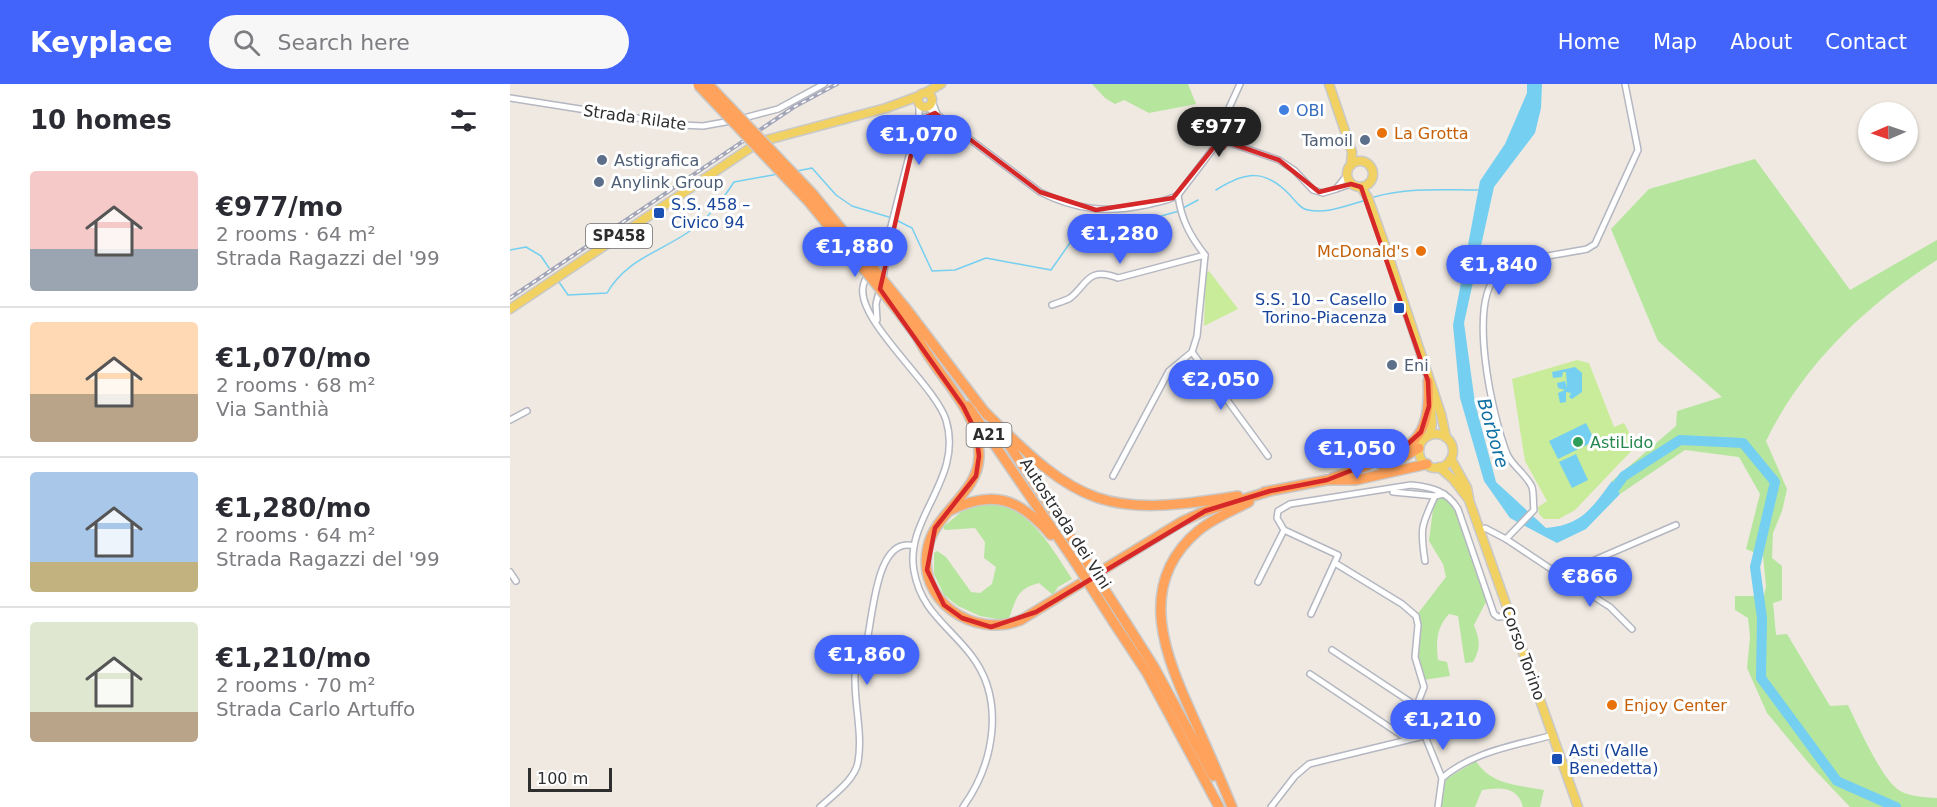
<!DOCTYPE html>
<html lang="en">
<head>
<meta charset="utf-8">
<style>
	:root { --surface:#fff; --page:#f7f7f7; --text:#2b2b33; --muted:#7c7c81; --line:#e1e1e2; --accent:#4264fb }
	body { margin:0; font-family:"DejaVu Sans",sans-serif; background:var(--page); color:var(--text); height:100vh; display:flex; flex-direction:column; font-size:22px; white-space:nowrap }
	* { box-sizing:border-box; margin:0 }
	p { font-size:20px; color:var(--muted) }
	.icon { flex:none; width:33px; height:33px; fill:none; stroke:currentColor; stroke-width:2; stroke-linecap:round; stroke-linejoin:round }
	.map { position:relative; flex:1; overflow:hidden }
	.details { display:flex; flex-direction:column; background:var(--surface); width:510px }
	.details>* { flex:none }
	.needle { width:39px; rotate:268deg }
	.controls { position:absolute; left:1348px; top:18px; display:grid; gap:12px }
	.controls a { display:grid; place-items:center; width:60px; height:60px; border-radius:50%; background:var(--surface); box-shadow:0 2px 4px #0004; font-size:30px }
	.scale { position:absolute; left:18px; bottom:15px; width:84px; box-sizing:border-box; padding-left:6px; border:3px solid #2e2e2e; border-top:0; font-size:16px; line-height:21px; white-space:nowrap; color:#2e2e2e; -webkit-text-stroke:4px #fff; paint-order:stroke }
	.price { position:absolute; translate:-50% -51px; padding:0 14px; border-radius:21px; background:var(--accent); color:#fff; font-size:20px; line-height:39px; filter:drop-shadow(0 2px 3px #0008) }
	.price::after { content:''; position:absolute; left:50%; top:36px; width:18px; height:14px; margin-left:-9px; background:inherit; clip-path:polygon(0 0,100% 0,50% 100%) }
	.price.current { background:#222; color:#fff }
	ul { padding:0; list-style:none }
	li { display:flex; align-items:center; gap:18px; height:150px; padding:0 30px }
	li+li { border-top:2px solid var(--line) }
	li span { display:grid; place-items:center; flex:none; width:168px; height:120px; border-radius:6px; color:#555 }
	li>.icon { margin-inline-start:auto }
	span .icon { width:72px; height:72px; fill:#fffc; stroke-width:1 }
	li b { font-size:26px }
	h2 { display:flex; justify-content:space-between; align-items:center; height:72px; padding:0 30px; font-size:26px }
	header { display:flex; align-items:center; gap:36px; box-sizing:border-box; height:84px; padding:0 30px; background:var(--accent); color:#fff }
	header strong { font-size:28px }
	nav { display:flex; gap:33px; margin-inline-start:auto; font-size:21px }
	.search { width:420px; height:54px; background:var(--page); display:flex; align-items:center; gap:15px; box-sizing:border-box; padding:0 21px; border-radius:33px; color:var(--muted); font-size:22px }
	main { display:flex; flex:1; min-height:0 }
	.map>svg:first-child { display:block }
</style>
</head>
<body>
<header>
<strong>Keyplace</strong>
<div class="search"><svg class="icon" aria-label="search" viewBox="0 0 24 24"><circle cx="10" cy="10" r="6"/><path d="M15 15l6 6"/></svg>Search here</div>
<nav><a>Home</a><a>Map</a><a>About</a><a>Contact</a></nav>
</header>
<main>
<section class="details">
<h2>10 homes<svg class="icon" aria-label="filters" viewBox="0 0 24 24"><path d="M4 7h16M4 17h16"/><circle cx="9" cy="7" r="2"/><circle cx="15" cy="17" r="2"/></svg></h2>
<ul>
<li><span style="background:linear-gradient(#f6c9c9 65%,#9aa5b1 0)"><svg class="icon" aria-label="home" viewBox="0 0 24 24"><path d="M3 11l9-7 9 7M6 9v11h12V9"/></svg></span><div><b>€977/mo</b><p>2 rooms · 64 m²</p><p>Strada Ragazzi del '99</p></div></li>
<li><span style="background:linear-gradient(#ffd9b3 60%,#b9a48a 0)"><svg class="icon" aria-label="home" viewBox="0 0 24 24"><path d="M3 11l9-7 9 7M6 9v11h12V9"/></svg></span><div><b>€1,070/mo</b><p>2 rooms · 68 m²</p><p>Via Santhià</p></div></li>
<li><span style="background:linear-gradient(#a9c7e8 75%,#c2b280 0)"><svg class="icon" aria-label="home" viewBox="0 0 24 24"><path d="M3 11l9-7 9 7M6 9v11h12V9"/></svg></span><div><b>€1,280/mo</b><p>2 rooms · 64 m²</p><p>Strada Ragazzi del '99</p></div></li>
<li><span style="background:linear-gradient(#dfe7d0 75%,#b9a48a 0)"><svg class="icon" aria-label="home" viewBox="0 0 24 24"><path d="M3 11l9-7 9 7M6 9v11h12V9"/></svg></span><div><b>€1,210/mo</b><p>2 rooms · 70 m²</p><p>Strada Carlo Artuffo</p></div></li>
</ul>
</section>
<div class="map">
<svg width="1427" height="723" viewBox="0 0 1427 723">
	<rect width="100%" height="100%" fill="#efe9e1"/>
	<g fill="#b6e59e">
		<polygon points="582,0 678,0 686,20 639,29 614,16 605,20 595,14"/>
		<path d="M 1245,75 L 1340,206 L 1427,156 L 1427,176 C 1356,221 1293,281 1256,357 L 1277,405 L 1272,427 L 1263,449 L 1262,474 L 1272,482 L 1272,516 L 1263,519 L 1266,551 L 1277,550 L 1320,622 L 1338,621 C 1348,642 1369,689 1386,704 C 1396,713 1414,713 1427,714 L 1427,723 L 1340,723 L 1302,683 L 1257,629 L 1237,584 L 1240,553 L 1238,534 L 1225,526 L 1225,512 L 1254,512 L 1256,502 L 1253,472 L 1236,465 L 1250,410 L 1229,373 L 1175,366 L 1110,410 L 1102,397 L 1166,342 L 1167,327 L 1212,313 L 1148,257 L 1101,145 L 1139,105 Z"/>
		<path d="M 934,410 L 948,425 L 978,514 L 964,541 C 970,557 971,563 963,578 L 955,579 L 948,532 L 939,530 C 926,544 926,558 928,576 L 937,578 L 940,592 L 913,596 L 905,573 L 906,532 L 936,493 L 933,480 L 919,457 L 924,417 Z"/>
		<path d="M 486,417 C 524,431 541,463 562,495 L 548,503 L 543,511 L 529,499 C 505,505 506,517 498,537 L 470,532 L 448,522 L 434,511 L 424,490 L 424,469 L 427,467 L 436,473 L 461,508 L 470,509 L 482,500 L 486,483 L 474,474 L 475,458 L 465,444 L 435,446 L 433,443 L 461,420 Z"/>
		<path d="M 966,677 C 981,701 1008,701 1034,706 L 1030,723 L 1013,723 C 1008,702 989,703 972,706 L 965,723 L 930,723 L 936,695 Z"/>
	</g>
	<g fill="#c9ec9a">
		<polygon points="699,187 728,225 694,242 696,189"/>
		<polygon points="1067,276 1079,279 1104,343 1114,339 1126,362 1065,426 1049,435 1034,435 1029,430 1028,423 1037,417 1015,377 1002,295"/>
	</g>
	<g fill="#75cff0">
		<path d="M 1017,0 L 1032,0 L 1031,24 L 1025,49 L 984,103 L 954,239 L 965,319 L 986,398 L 1036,444 C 1072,441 1081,425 1102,397 L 1110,410 L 1076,445 L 1047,459 L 1000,434 L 974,397 L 950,314 L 943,241 L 970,97 L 995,60 L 1017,9 Z"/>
		<polygon points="1065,283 1072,289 1072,308 1062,315 1059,313 1061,309 1056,308 1056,318 1050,319 1048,309 1055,306 1048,304 1047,299 1055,297 1057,304 1056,288 1053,288 1052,293 1043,294 1042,288"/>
		<polygon points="1076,339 1085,357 1048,375 1039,357"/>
		<polygon points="1066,370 1078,396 1062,404 1049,378"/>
	</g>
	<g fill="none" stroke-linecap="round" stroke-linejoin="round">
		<g stroke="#75cff0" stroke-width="1.5">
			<polyline points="287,87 302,84 326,111 342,122 382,134"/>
			<path d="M 706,106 C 735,88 754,84 780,111 C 785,117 791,125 798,126 C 816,130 835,122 853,117"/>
			<path d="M 864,113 C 898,103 933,106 968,106"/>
			<polyline points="673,124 688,116"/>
			<polyline points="386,136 402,144 422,187 445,186 476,174 541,186 571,143 612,143 669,127"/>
			<polyline points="0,166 16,163 31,172 39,184"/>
			<path d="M 49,198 L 58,211 L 97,209 C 116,176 147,169 177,149 C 198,135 211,118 224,98 L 268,90"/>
		</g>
		<polyline stroke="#75cff0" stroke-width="10" points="1097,414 1114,392 1170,356 1233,359 1265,398 1245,483 1252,534 1251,594 1327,697 1386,723"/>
		<defs>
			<g id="street">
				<polyline points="0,14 171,41 193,42 221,37"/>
				<polyline points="422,17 427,30"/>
				<path d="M 417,23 L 530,108 C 566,126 596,129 636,121 C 647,118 658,117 668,111"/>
				<polyline points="230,35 268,25 314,0"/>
				<polyline points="409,36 425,29"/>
				<circle cx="710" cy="55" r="7"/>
				<polyline points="708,48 730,0"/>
				<polyline points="717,58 769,76 784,86 803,106 813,109 826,105"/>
				<polyline points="837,91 826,105 841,100"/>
				<path d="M 380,146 C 374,160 355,190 353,203 C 347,237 425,301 436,336 C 454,395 394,434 404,487 C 411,527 438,541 461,571 C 496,616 484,680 453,723"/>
				<polyline points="373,195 380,146 409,33 409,21"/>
				<path d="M 542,221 C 547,219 555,217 560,214 C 577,201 577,182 608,194 L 695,171"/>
				<polyline points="367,236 366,220 370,204"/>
				<polyline points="682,268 758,372"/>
				<polyline points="0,336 17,327"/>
				<path d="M 603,392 L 659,287 L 682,268 L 687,252 L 695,171 C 680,152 671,135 668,111 L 706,61"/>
				<polyline points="883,408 925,412"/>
				<polyline points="971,446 975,444 996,455 1050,491 1166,441"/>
				<path d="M 996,455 L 1024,426 C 1023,420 1024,410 1022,403 C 1017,391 1003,383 997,370 C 983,334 956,218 989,189 C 1006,174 1055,170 1077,165 L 1085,160 L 1128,66 L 1115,0"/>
				<path d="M 915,477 C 910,445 911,442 925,412 L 934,410"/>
				<polyline points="825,479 892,520 906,532 908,541 905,573 914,603 909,616 908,635 932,694"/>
				<polyline points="0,488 6,497"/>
				<polyline points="1050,491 1100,523 1122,545"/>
				<polyline points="748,498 774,446"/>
				<path d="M 801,530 L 828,471 L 774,446 L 767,434 L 768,427 L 780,420 L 901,401 C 922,403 937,407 948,425 L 984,530 L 988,533 L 1001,532"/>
				<polyline points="822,566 908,623"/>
				<polyline points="800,590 897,655"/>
				<path d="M 310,723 C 322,712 345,696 348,678 C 353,650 344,620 345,591 C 346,580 353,572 356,561 C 363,536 365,451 404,462"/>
				<polyline points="761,723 785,692 799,680 914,652"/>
				<path d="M 928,723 L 932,694 C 964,667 1004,662 1043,651"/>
			</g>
			<g id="primary">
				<polyline points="819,0 842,68 841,81"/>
				<circle cx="415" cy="16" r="7"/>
				<polyline points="415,9 431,0"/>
				<circle cx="850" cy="90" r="13"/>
				<polyline points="851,103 858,114 872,153 931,330 936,353"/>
				<polyline points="0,225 249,58 376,24 409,12"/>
				<circle cx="926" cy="367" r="17"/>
				<polyline points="920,351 922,339 920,312"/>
				<polyline points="941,375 957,404 959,414"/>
				<polyline points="929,383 943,395 959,416 1068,723"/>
			</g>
			<g id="highway">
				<polyline points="395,223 477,331"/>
				<polyline points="388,227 409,255"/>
				<path d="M 407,252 C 425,291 471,326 469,373 C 468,409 426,428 418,462 C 405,517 464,555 511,536 L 671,438 L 695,427 L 760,407"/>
				<polyline points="458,322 565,478"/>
				<path d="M 475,328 C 569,422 595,434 728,412"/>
				<polyline points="493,352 573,472"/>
				<polyline points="871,381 888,376 909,364"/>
				<path d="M 851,383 C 903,364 921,356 918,297"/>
				<polyline points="822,394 857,382"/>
				<polyline points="754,408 817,396 846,396 917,380"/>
				<path d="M 441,426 C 484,405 510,415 541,451"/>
				<polyline points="613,534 644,583 703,692"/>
				<polyline points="604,539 637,589 709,723"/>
				<path d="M 722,723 C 710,694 697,664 684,635 C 656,573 624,501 688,447 C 702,435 722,427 739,418"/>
			</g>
		</defs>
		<use href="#street" stroke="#b4b7c1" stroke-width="8"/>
		<use href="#primary" stroke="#c9c9c9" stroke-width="11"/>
		<use href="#highway" stroke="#c9c9c9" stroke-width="12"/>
		<use href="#street" stroke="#fff" stroke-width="5"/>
		<use href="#primary" stroke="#f2d163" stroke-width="8"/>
		<use href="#highway" stroke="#ffa35c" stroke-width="9"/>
		<defs>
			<polyline id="rail" points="0,214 284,23 327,0"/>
		</defs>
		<use href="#rail" stroke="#a3a6b8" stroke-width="4"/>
		<use href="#rail" stroke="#fff" stroke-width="1.5" stroke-dasharray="4.5" stroke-linecap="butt"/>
		<defs>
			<g id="highway-bridge">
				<polyline points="198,0 303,110 395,223"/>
				<polyline points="188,1 298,117 388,227"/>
				<polyline points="573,472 613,534"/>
				<polyline points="565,478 604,539"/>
			</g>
		</defs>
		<use href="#highway-bridge" stroke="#c9c9c9" stroke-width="12" stroke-linecap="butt"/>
		<use href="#highway-bridge" stroke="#ffa35c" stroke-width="9"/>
	</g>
	<path fill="none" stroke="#d62828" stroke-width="4.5" stroke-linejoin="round" d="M 425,29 L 530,108 L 586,126 L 663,114 L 704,63 L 713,64 L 717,58 L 769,76 L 809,108 L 841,100 L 851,103 L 918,297 L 919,322 L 911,348 L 889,368 L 817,396 L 760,407 L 695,427 L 526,528 L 481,543 L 452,534 L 434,521 L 417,486 L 425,444 L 466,392 L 469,372 L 466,348 L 453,322 L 370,205 L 409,36 Z"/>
	<circle fill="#3f7fe0" stroke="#fff" stroke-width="2" cx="774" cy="26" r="6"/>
	<g fill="#e8710a" stroke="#fff" stroke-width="2">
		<circle cx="872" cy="49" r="6"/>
		<circle cx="911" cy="167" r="6"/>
		<circle cx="1102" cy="621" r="6"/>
	</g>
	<g fill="#5c6f8a" stroke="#fff" stroke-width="2">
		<circle cx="855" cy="56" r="6"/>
		<circle cx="92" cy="76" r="6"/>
		<circle cx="89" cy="98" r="6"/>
		<circle cx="882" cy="281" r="6"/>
	</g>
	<g fill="#1a4fb4" stroke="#fff" stroke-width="2">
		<rect x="143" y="123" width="12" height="12" rx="3"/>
		<rect x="883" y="218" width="12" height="12" rx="3"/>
		<rect x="1041" y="669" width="12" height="12" rx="3"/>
	</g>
	<circle fill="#2e9e5b" stroke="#fff" stroke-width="2" cx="1068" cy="358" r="6"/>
	<g text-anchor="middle" stroke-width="6" stroke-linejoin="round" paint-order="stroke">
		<g fill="#fff" stroke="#6d6d6d" stroke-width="1.5">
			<rect x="76" y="140" width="66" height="24" rx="4.5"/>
			<rect x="456.5" y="339" width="45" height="24" rx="4.5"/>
		</g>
		<g font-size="15" font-weight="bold" fill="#2e2e2e">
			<text x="109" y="157">SP458</text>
			<text x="479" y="356">A21</text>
		</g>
		<g font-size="16" fill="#366cbe" stroke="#fff" text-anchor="start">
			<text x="786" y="32">OBI</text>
		</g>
		<g font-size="16" fill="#2e2e2e" stroke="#fff">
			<text transform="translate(125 33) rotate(8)" y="6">Strada Rilate</text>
			<text transform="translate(556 439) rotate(57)" y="6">Autostrada dei Vini</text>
			<text transform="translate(1014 569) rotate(70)" y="6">Corso Torino</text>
		</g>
		<g font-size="16" fill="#c56008" stroke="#fff" text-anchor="start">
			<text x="884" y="55">La Grotta</text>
			<text x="899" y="173" text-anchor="end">McDonald's</text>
			<text x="1114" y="627">Enjoy Center</text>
		</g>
		<g font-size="16" fill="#4e5e75" stroke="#fff" text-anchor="start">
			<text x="843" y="62" text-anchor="end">Tamoil</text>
			<text x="104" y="82">Astigrafica</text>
			<text x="101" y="104">Anylink Group</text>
			<text x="894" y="287">Eni</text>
		</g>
		<g font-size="16" fill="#164399" stroke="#fff" text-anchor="start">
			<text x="161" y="126">S.S. 458 –<tspan x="161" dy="18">Civico 94</tspan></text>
			<text x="877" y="221" text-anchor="end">S.S. 10 – Casello<tspan x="877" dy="18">Torino-Piacenza</tspan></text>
			<text x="1059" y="672">Asti (Valle<tspan x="1059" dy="18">Benedetta)</tspan></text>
		</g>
		<g font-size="16" fill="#27864d" stroke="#fff" text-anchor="start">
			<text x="1080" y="364">AstiLido</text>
		</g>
		<g font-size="18" font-style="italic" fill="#0d6fa3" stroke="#fff">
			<text transform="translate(983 349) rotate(74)" y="6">Borbore</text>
		</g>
	</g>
</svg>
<div class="controls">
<a><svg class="needle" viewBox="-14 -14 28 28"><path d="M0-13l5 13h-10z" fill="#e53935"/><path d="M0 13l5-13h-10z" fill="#7c7c81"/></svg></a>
</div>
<div class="scale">100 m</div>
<b class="price current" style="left:709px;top:74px">€977</b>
<b class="price" style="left:409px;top:82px">€1,070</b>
<b class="price" style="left:610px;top:181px">€1,280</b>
<b class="price" style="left:345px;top:194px">€1,880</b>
<b class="price" style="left:989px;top:212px">€1,840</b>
<b class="price" style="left:711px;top:327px">€2,050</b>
<b class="price" style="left:847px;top:396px">€1,050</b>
<b class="price" style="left:1080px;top:524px">€866</b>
<b class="price" style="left:357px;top:602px">€1,860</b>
<b class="price" style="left:933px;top:667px">€1,210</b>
</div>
</main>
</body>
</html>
